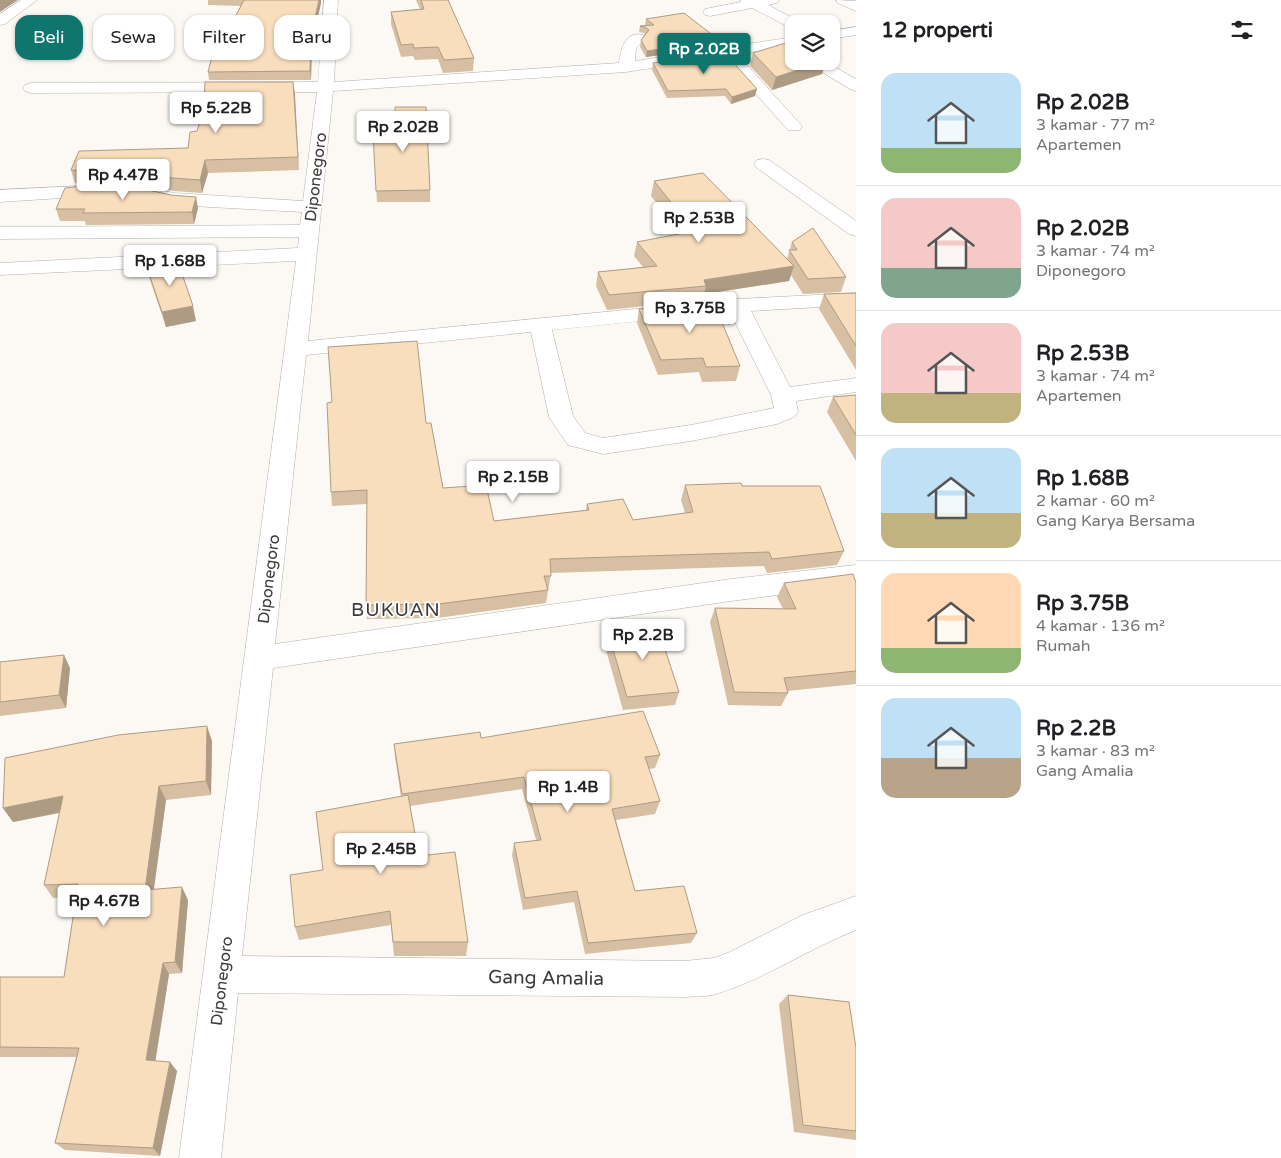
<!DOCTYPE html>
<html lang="id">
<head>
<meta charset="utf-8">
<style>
	:root { --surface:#fff; --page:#f6f6f6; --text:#202124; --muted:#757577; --line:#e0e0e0; --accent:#0f766e }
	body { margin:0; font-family:"Varela Round",sans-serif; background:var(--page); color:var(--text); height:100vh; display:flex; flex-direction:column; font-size:19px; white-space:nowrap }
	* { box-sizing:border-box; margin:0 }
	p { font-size:16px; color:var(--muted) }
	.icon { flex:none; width:28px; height:28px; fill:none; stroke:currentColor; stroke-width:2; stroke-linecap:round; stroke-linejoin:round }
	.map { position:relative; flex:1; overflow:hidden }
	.panel { display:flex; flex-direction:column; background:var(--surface); width:425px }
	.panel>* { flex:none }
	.hud { position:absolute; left:15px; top:15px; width:475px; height:45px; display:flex; gap:10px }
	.controls { position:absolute; left:785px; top:15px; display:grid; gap:10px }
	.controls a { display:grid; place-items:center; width:55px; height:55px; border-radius:10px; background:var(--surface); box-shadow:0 1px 4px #0004; font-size:25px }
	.price { position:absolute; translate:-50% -42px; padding:0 11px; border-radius:5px; background:#fff; color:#222; font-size:16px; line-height:32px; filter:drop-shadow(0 1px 2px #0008) }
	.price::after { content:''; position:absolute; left:50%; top:30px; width:15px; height:11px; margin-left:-8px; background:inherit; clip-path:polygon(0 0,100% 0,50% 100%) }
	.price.selected { background:var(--accent); color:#fff }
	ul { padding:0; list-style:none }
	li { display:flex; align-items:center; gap:15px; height:125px; padding:0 25px }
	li+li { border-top:1px solid var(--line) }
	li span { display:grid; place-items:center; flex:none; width:140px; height:100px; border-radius:15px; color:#555 }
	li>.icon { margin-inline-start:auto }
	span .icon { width:60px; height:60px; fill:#fffc; stroke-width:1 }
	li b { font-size:21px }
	h2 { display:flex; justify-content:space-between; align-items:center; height:60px; padding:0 25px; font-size:21px }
	.chip { padding:0 18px; border-radius:15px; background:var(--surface); box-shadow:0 1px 4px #0004; font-size:18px; line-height:45px }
	.chip.selected { background:var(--accent); color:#fff }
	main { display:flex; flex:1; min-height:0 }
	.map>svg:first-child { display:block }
</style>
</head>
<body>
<main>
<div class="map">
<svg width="856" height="1158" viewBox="0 0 856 1158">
	<rect width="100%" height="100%" fill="#fcf9f4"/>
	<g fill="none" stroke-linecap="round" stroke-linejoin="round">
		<defs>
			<g id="minor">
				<polygon points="21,0 37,0 5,24 0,25 0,14"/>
				<path d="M 324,0 L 338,0 L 334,82 L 619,63 C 621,49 625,30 644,35 L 646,38 L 636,48 L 635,61 L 794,37 L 794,46 L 737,54 L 802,126 L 800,130 L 788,130 L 723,57 L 626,72 L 333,91 L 308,341 L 737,299 L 856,293 L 856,305 L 751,311 L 790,387 L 856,378 L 856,392 L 796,401 L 798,412 L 794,417 L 777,424 L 691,441 L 603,454 L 568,445 L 549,417 L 531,332 L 306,355 L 275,644 L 731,579 L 856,565 L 856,585 L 731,601 L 273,668 L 242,956 L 685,961 L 714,958 L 730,952 L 803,915 L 856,896 L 856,930 C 808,949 765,979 716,994 C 706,997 695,996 685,997 L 238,993 L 221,1158 L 179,1158 L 296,261 L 0,275 L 0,263 L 298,248 L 299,237 L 0,239 L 0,227 L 300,225 L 302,212 L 174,205 L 153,200 L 151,196 L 153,192 L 160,190 L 174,193 L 303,201 L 317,92 L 31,93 L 25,91 L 23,88 L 25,85 L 31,83 L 318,82 ZM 730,312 L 771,395 L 774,408 L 691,425 L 603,438 L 585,433 L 573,416 L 552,330 Z"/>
				<polygon points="740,0 779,0 777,3 768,5 799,21 801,24 794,24 794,28 789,27 752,8 710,16 705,15 703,12 705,9 741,2"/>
				<polygon points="836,0 856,1 856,11 838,3"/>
				<polygon points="856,27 856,35 831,39 831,31"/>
				<polygon points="804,61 824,61 856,79 856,91 850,89"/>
				<polygon points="763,159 769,160 856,221 856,236 849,234 757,168 754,164 757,160"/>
				<polygon points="100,185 107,187 109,191 107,195 0,202 0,190"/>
			</g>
		</defs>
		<use href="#minor" stroke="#b2afab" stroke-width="1"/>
		<use href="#minor" fill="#fff" fill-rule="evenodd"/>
	</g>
	<g fill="#d6bfa3">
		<polygon points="208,0 321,0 321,3 312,44 311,80 209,80 208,72 241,6 208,5"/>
		<polygon points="416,0 448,0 474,58 473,71 443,73 438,59 415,60 413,56 401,57 391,24 391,12 420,9"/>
		<polygon points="646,19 719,40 717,47 646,57 640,47 641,40 645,34 644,33 639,32 640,26 645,25"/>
		<polygon points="753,53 822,74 772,90 750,66"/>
		<polygon points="653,63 755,96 731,104 725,96 667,98 652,70"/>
		<polygon points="293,82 299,170 208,173 202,193 174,191 151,186 75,183 71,170 188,148 197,131"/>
		<polygon points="373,133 430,190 430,202 377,202"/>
		<polygon points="654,181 787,259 792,242 846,277 841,292 803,294 791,275 789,281 704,294 703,300 607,310 596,286 598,272 643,267 634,256 637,242 681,234 651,196"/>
		<polygon points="198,208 194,224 86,225 85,221 60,221 56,209"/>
		<polygon points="147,268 196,321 166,327 151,283"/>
		<polygon points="856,293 856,370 819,309 824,294"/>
		<polygon points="639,309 740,366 736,381 702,382 699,372 658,375 637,323"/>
		<polygon points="856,395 856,461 827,412 833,397"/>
		<polygon points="426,423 443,488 494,521 586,510 587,504 633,520 685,513 681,500 685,485 742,486 844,551 837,565 767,573 764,566 551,573 546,603 437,618 367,619 366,605 367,504 332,506 331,492"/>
		<polygon points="784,583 856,583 856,684 787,691 788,693 781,706 728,705 710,622 715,608 783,609 777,597"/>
		<polygon points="607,629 679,692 675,705 623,710 604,643"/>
		<polygon points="0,662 70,668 66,708 0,716"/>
		<polygon points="481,738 660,755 655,768 649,769 660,801 655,814 616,820 635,891 697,933 691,943 585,954 574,902 523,910 512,855 514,843 536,840 522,789 410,806 419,856 468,942 466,956 394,956 391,925 299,940 295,927 323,870 401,797 395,757 394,744"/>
		<polygon points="212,741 211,795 166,800 154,889 188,900 182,973 169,974 155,1061 177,1071 160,1156 65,1150 55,1143 76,1057 0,1057 0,977 64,977 76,897 53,898 44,885 60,813 13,822 3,808"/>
		<polygon points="788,995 856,1048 856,1140 794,1132 779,1004"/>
	</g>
	<g fill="#ae9b84">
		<polygon points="0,0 18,0 0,12"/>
		<polygon points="319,0 321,0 321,3 312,44 311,80 310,71 311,35"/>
		<polygon points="719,40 717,47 646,57 647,51"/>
		<polygon points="826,61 822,74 772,90 776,77"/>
		<polygon points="293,82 295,94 299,170 298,157"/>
		<polygon points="757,89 755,96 731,104 732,97"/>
		<polygon points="205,160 208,173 202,193 200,180"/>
		<polygon points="196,197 198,208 194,224 192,212"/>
		<polygon points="794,266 789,281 704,294 706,286 704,280"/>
		<polygon points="193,306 196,321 166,327 162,312"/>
		<polygon points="64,655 70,668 66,708 59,695"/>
		<polygon points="207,726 212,741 211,795 206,781"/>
		<polygon points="159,786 166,800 152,902 145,890"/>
		<polygon points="63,796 72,810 13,822 3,808"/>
		<polygon points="182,887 188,900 182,973 175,962"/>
		<polygon points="163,963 169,974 154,1070 146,1060"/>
		<polygon points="170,1062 177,1071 160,1156 153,1148"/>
	</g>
	<g fill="#f9debd" stroke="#ae9b84">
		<polygon points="244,0 319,0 311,35 310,71 208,72 212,57 215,56"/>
		<polygon points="421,0 448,0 474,58 444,60 438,47 414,48 413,44 401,45 391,12 424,9"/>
		<polygon points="684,13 719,40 647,51 641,40 649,30 645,27 640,26 654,25 646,19"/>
		<polygon points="792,41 794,42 794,61 826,61 776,77 753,53"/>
		<polygon points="724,52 757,89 732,97 726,89 668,91 653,63"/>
		<polygon points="205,82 293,82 298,157 205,160 200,180 172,178 148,173 71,170 79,151 188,148 190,132 197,131 204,108"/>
		<polygon points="395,107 426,107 430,190 376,191 373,133 396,133"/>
		<polygon points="703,173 794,266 704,280 706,286 609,295 598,272 657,266 637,242 694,231 654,181"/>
		<polygon points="82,186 148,190 171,195 196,197 192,212 83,213 85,209 56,209 65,188"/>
		<polygon points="813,228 846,277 808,279 789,250 797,250 792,242"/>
		<polygon points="178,262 193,306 162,312 147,268"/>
		<polygon points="856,293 856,346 824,294"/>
		<polygon points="713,301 740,366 706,367 703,358 661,360 639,309"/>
		<polygon points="417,341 426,423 431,423 443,488 486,485 494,521 589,510 587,504 623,499 633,520 693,512 685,485 741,483 742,486 820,486 844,551 772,559 769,552 550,559 551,576 544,576 548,590 438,604 366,605 367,490 331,492 327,403 332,402 328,347"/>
		<polygon points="856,395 856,435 833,397"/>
		<polygon points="853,574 856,583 856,671 784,678 788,693 734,692 715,608 796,609 784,583"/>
		<polygon points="657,625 679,692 627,697 607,629"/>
		<polygon points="64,655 59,695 0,702 0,662"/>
		<polygon points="643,711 660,755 645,757 660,801 612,809 635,891 684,886 697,933 588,943 577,891 525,898 514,843 541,840 524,777 402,794 394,744 480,732 481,738"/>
		<polygon points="207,726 206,781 159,786 145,890 182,887 175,962 163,963 146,1060 170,1062 153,1148 55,1143 79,1048 0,1047 0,977 64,977 78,884 44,885 63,796 3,808 5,758 118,735"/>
		<polygon points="408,795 419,856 455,852 468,942 393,942 390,911 295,927 290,875 323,870 316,812"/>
		<polygon points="788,995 849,1002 856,1048 856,1131 803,1125"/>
	</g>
	<g text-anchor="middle" stroke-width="4" stroke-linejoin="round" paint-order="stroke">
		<g font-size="16" fill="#3b3a38" stroke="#fff">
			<text transform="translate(315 177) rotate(-83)" y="6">Diponegoro</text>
			<text transform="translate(268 579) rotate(-83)" y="6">Diponegoro</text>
			<text transform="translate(221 981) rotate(-83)" y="6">Diponegoro</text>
		</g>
		<g font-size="19" letter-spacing="1" fill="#3b3a38" stroke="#fff">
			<text x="396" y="616">BUKUAN</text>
		</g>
		<g font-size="19" fill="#3b3a38" stroke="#fff">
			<text transform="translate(546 977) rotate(1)" y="7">Gang Amalia</text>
		</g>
	</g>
</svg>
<div class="controls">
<a><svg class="icon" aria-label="layers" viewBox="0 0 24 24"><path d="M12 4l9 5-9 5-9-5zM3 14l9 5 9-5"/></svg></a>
</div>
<b class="price selected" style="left:704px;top:75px">Rp 2.02B</b>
<b class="price" style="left:216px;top:134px">Rp 5.22B</b>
<b class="price" style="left:403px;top:153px">Rp 2.02B</b>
<b class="price" style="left:123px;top:201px">Rp 4.47B</b>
<b class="price" style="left:699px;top:244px">Rp 2.53B</b>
<b class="price" style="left:170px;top:287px">Rp 1.68B</b>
<b class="price" style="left:690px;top:334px">Rp 3.75B</b>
<b class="price" style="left:513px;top:503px">Rp 2.15B</b>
<b class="price" style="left:643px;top:661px">Rp 2.2B</b>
<b class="price" style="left:568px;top:813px">Rp 1.4B</b>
<b class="price" style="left:381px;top:875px">Rp 2.45B</b>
<b class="price" style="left:104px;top:927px">Rp 4.67B</b>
<div class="hud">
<a class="chip selected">Beli</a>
<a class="chip">Sewa</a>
<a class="chip">Filter</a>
<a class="chip">Baru</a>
</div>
</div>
<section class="panel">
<h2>12 properti<svg class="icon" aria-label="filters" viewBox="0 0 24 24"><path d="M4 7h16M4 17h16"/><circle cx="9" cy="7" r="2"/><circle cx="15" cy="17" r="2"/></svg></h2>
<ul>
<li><span style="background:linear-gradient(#bfe0f5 75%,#8fb573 0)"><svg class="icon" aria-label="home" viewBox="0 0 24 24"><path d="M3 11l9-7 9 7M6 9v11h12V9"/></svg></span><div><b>Rp 2.02B</b><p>3 kamar · 77 m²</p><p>Apartemen</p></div></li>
<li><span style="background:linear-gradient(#f6c9c9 70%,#7fa58c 0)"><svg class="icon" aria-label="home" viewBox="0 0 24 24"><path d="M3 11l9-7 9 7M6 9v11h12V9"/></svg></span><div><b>Rp 2.02B</b><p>3 kamar · 74 m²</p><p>Diponegoro</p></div></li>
<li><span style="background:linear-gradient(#f6c9c9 70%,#c2b280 0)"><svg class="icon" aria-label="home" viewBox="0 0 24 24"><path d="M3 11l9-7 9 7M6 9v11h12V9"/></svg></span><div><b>Rp 2.53B</b><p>3 kamar · 74 m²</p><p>Apartemen</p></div></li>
<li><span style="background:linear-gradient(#bfe0f5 65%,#c2b280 0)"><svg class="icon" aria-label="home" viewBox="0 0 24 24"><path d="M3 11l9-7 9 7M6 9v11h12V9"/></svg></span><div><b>Rp 1.68B</b><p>2 kamar · 60 m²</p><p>Gang Karya Bersama</p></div></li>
<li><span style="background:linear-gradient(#ffd9b3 75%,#8fb573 0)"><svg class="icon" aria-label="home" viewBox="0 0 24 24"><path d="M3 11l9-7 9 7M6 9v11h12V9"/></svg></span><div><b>Rp 3.75B</b><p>4 kamar · 136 m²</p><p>Rumah</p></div></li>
<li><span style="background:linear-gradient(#bfe0f5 60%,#b9a48a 0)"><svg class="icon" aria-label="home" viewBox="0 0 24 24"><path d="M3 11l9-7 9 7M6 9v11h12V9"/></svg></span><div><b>Rp 2.2B</b><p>3 kamar · 83 m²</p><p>Gang Amalia</p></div></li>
</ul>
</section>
</main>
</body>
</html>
